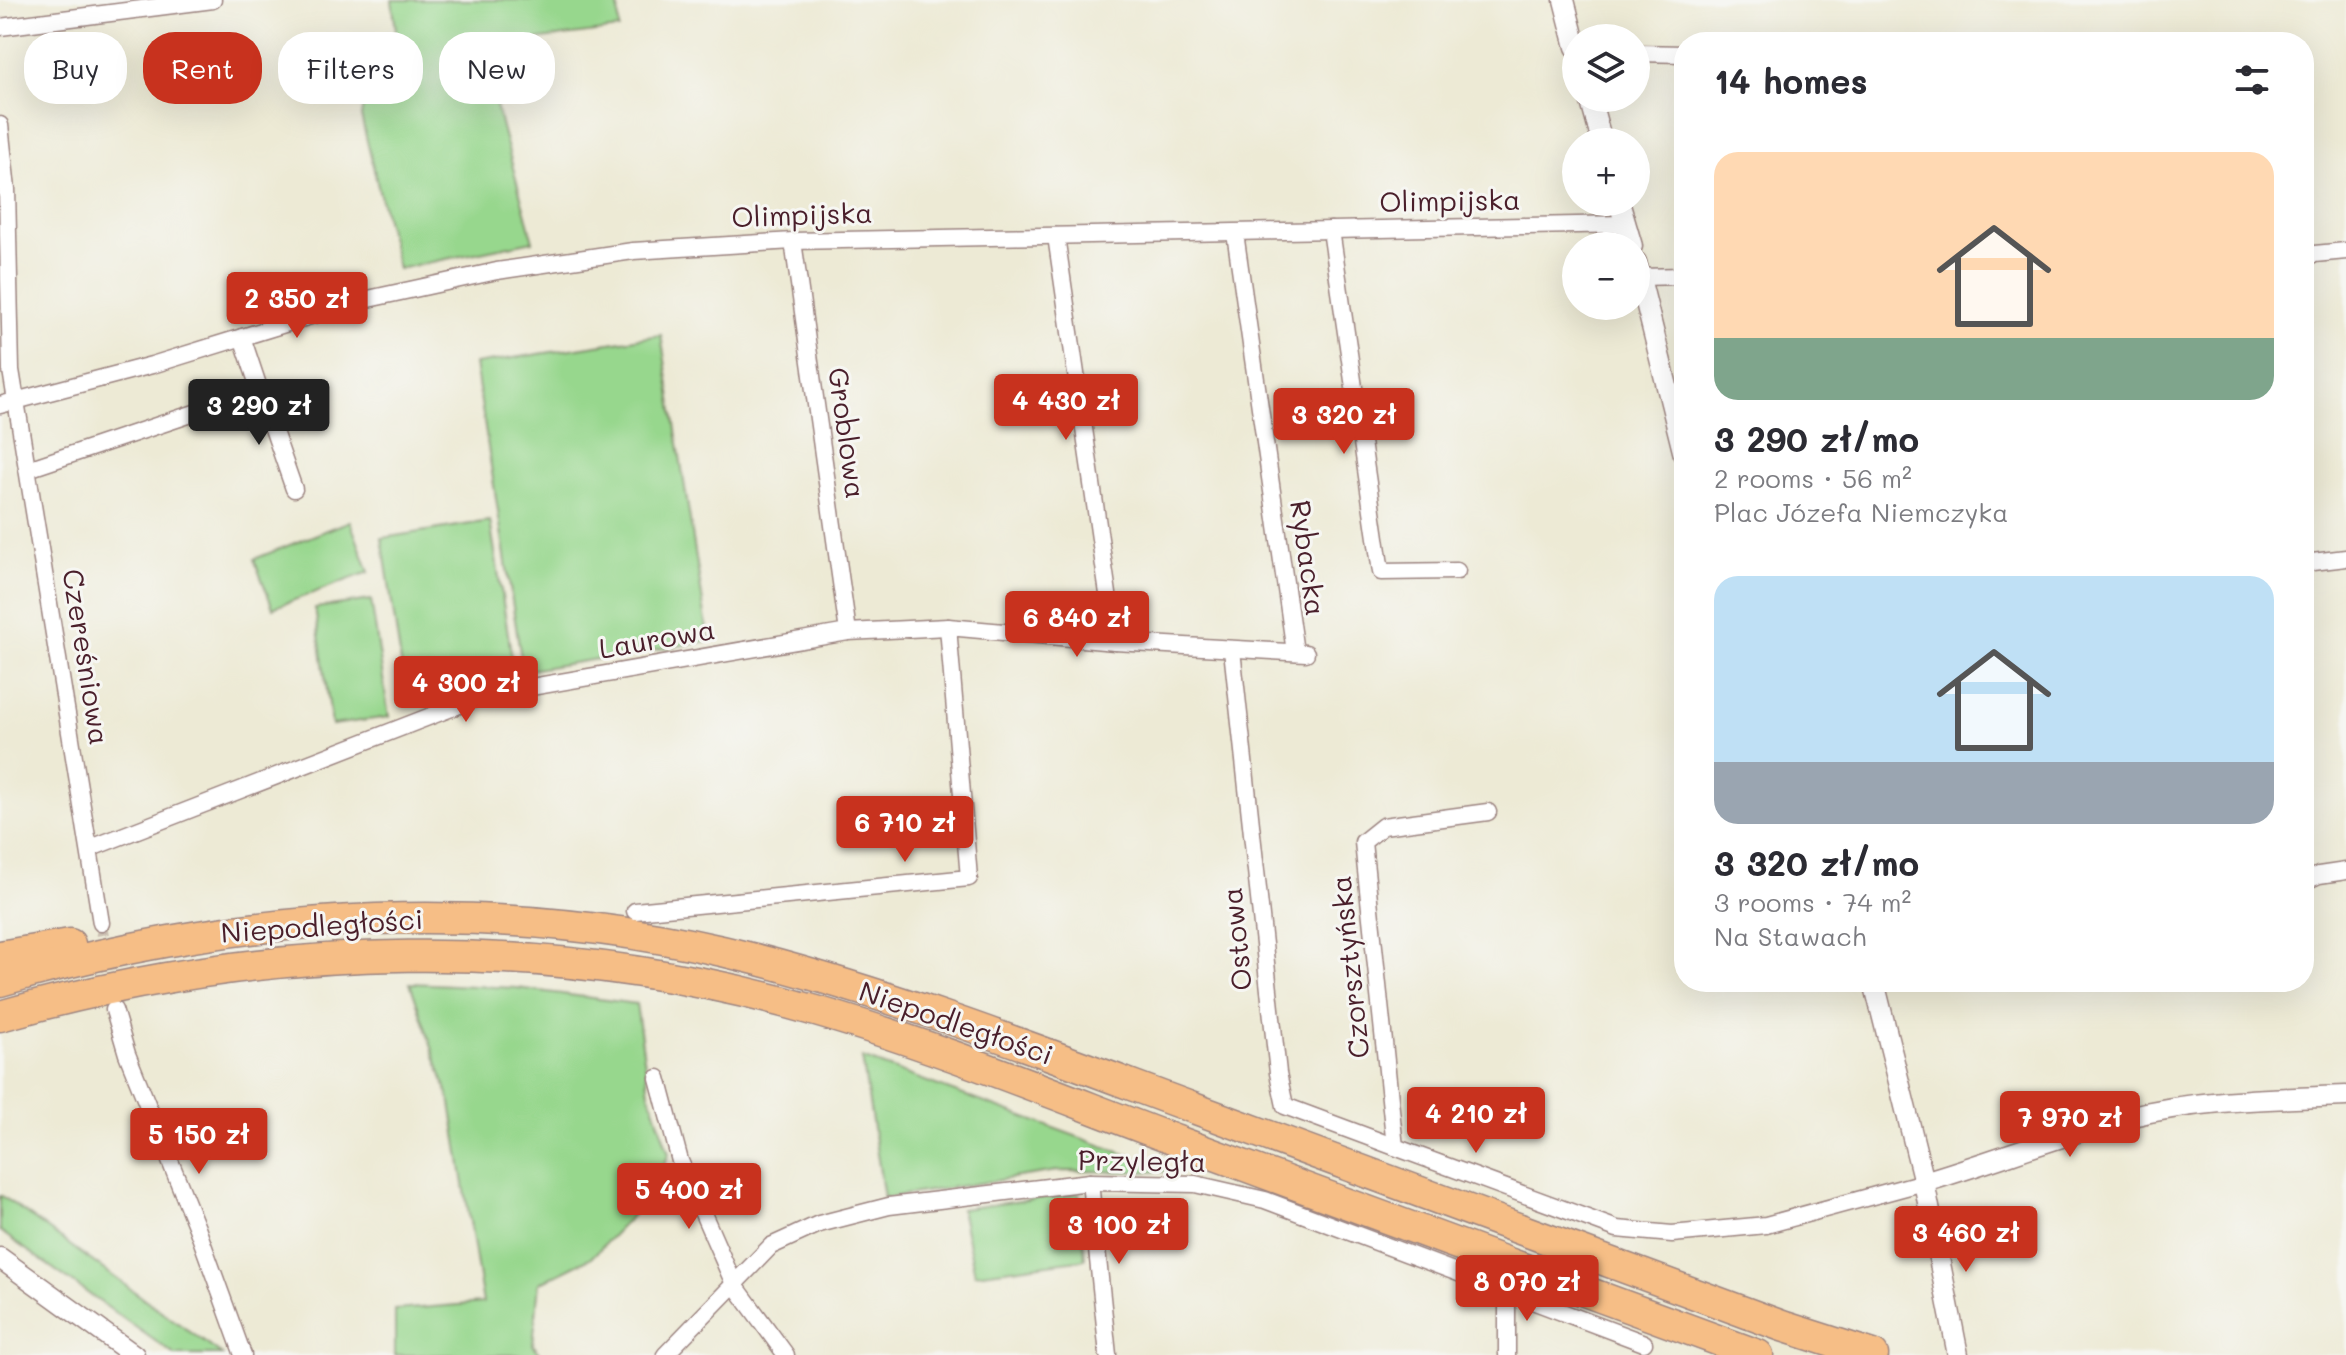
<!DOCTYPE html>
<html lang="en">
<head>
<meta charset="utf-8">
<style>
	:root { --surface:#fff; --page:#f2f2f3; --text:#2b2b33; --muted:#7c7c81; --accent:#c8321e }
	body { margin:0; font-family:Mali,sans-serif; background:var(--page); color:var(--text); height:100vh; display:flex; flex-direction:column; font-size:30px; white-space:nowrap }
	* { box-sizing:border-box; margin:0 }
	p { font-size:26px; color:var(--muted) }
	.icon { flex:none; width:44px; height:44px; fill:none; stroke:currentColor; stroke-width:2; stroke-linecap:round; stroke-linejoin:round }
	.map { position:relative; flex:1; overflow:hidden }
	.drawer { position:absolute; left:1674px; top:32px; width:640px; height:960px; display:flex; flex-direction:column; background:var(--surface); border-radius:32px; box-shadow:0 8px 32px #0002 }
	.drawer>* { flex:none }
	.top-card { position:absolute; left:24px; top:32px; width:760px; height:72px; display:flex; gap:16px }
	.tools { position:absolute; left:1562px; top:24px; display:grid; gap:16px }
	.tools a { display:grid; place-items:center; width:88px; height:88px; border-radius:50%; background:var(--surface); box-shadow:0 8px 32px #0002; font-size:40px }
	.price { position:absolute; translate:-50% -68px; padding:0 18px; border-radius:8px; background:var(--accent); color:#fff; font-size:26px; line-height:52px; filter:drop-shadow(0 2px 4px #0008) }
	.price::after { content:''; position:absolute; left:50%; top:48px; width:24px; height:18px; margin-left:-12px; background:inherit; clip-path:polygon(0 0,100% 0,50% 100%) }
	.price.active { background:#222; color:#fff }
	ul { padding:0; list-style:none }
	li { display:grid; align-content:center; gap:16px; height:424px; padding:0 40px }
	li span { display:grid; place-items:center; height:248px; border-radius:24px; color:#555 }
	li>.icon { margin-inline-start:auto }
	span .icon { width:144px; height:144px; fill:#fffc; stroke-width:1 }
	li b { font-size:34px }
	h2 { display:flex; justify-content:space-between; align-items:center; height:96px; padding:0 40px; font-size:34px }
	.pill { padding:0 28px; border-radius:32px; background:var(--surface); box-shadow:0 8px 32px #0002; font-size:28px; line-height:72px }
	.pill.active { background:var(--accent); color:#fff }
	.map>svg:first-child { display:block }
</style>
</head>
<body>
<div class="map">
<svg width="2346" height="1355" viewBox="0 0 2346 1355">
	<rect width="100%" height="100%" fill="#f6f6f2"/>
	<filter id="ink" filterUnits="userSpaceOnUse"><feTurbulence type="fractalNoise" baseFrequency=".0125" numOctaves="2"/><feDisplacementMap in="SourceGraphic" scale="16" xChannelSelector="R" yChannelSelector="G"/><feConvolveMatrix kernelMatrix="1 2 1 2 8 2 1 2 1" color-interpolation-filters="sRGB"/></filter>
	<filter id="wash" filterUnits="userSpaceOnUse"><feTurbulence type="fractalNoise" baseFrequency=".006" numOctaves="4" result="noise"/><feDisplacementMap in="SourceGraphic" scale="32" xChannelSelector="R" yChannelSelector="G"/><feGaussianBlur stdDeviation="1.8" result="paint"/><feColorMatrix in="noise" values="0 0 0 0 0 0 0 0 0 0 0 0 0 0 0 0 0 1.4 0 .05"/><feComposite in="paint" operator="in"/></filter>
	<g filter="url(#wash)">
		<rect width="100%" height="100%" fill="#edead5"/>
		<g fill="#97d78d" stroke="#707b5c" stroke-width="2">
			<polygon points="392,0 618,0 619,29 480,47 533,241 398,269 361,116 370,71 400,60"/>
			<polygon points="661,335 709,641 523,671 475,364"/>
			<polygon points="350,521 369,572 273,608 254,559"/>
			<polygon points="490,521 515,678 406,695 382,538"/>
			<polygon points="371,600 389,717 332,725 315,608"/>
			<polygon points="410,983 517,988 636,1004 649,1092 669,1154 649,1198 592,1257 539,1283 533,1345 542,1355 395,1355 395,1310 483,1303 451,1103"/>
			<polygon points="862,1058 1174,1172 1057,1171 884,1198"/>
			<polygon points="1079,1193 1085,1259 975,1274 961,1209"/>
			<polygon points="0,1196 2,1196 222,1355 175,1355 0,1231"/>
		</g>
	</g>
	<g filter="url(#ink)">
		<g fill="none" stroke-linecap="round" stroke-linejoin="round">
			<polyline stroke="#ccc1b3" stroke-width="12" stroke-dasharray="12 6" stroke-linecap="butt" points="101,923 111,987"/>
			<defs>
				<g id="minor">
					<polyline points="0,27 213,0"/>
					<polyline points="1636,53 1684,54"/>
					<polyline points="0,125 7,189 11,370 101,923"/>
					<polyline points="1331,230 1381,572 1457,571"/>
					<polyline points="1235,233 1295,652"/>
					<polyline points="1056,236 1115,642"/>
					<polyline points="793,241 848,632"/>
					<polyline points="2304,255 2346,251"/>
					<polyline points="1640,277 1684,276"/>
					<polyline points="260,391 294,489"/>
					<polyline points="0,405 152,365 359,301 497,271 633,251 793,241 1626,224"/>
					<polyline points="28,469 260,391 242,337"/>
					<polyline points="2304,563 2346,558"/>
					<polyline points="1232,650 1278,1073 1285,1106 1395,1147"/>
					<polyline points="1488,812 1383,826 1363,842 1395,1147 1617,1229 1672,1234 1766,1225 1924,1182"/>
					<polyline points="91,848 485,695 848,632 948,627 1115,642 1306,653"/>
					<polyline points="2304,882 2319,875 2346,871"/>
					<polyline points="635,911 969,878 948,627"/>
					<polyline points="114,1010 127,1054 197,1228 243,1355"/>
					<polyline points="658,1078 680,1161 734,1284 786,1355"/>
					<polyline points="1090,1182 1108,1355"/>
					<polyline points="665,1355 771,1246 819,1224 889,1206 1090,1182 1195,1184 1265,1200 1644,1343"/>
					<polyline points="1507,1355 1507,1291"/>
				</g>
				<g id="tertiary">
					<polyline points="1564,0 1576,47"/>
					<polyline points="1590,98 1602,142"/>
					<polyline points="1619,202 1632,246"/>
					<polyline points="1636,262 1684,455"/>
					<polyline points="1874,982 1924,1182 1958,1355"/>
					<path d="M 1924,1182 C 1992,1162 2059,1135 2128,1117 C 2199,1099 2273,1099 2346,1096"/>
					<polyline points="0,1258 134,1355"/>
				</g>
				<g id="motorway">
					<polyline points="0,956 70,944"/>
					<path d="M 0,981 C 245,909 506,895 755,959 C 905,998 1050,1055 1196,1109 C 1391,1181 1586,1254 1782,1326 L 1873,1355"/>
					<path d="M 0,1016 C 268,940 548,933 816,1011 C 940,1047 1060,1097 1180,1142 C 1373,1213 1566,1283 1758,1355"/>
				</g>
			</defs>
			<use href="#minor" stroke="#9c8480" stroke-width="19"/>
			<use href="#tertiary" stroke="#9c8480" stroke-width="23"/>
			<use href="#motorway" stroke="#9c8480" stroke-width="33"/>
			<use href="#minor" stroke="#fff" stroke-width="16"/>
			<use href="#tertiary" stroke="#fff" stroke-width="20"/>
			<use href="#motorway" stroke="#f6be86" stroke-width="30"/>
		</g>
	</g>
	<g text-anchor="middle" stroke-width="6" stroke-linejoin="round" paint-order="stroke">
		<g font-size="28" fill="#4a1f2b" stroke="#f6f6f2">
			<text transform="translate(1450 201) rotate(-1)" y="10">Olimpijska</text>
			<text transform="translate(802 215) rotate(-2)" y="10">Olimpijska</text>
			<text transform="translate(847 433) rotate(82)" y="10">Groblowa</text>
			<text transform="translate(1308 558) rotate(82)" y="10">Rybacka</text>
			<text transform="translate(657 639) rotate(-10)" y="10">Laurowa</text>
			<text transform="translate(86 657) rotate(81)" y="10">Czereśniowa</text>
			<text transform="translate(322 926) rotate(-4)" y="10">Niepodległości</text>
			<text transform="translate(1237 939) rotate(-96)" y="10">Ostowa</text>
			<text transform="translate(1350 967) rotate(-96)" y="10">Czorsztyńska</text>
			<text transform="translate(956 1023) rotate(19)" y="10">Niepodległości</text>
			<text transform="translate(1142 1161) rotate(1)" y="10">Przyległa</text>
		</g>
	</g>
</svg>
<div class="tools">
<a><svg class="icon" aria-label="layers" viewBox="0 0 24 24"><path d="M12 4l9 5-9 5-9-5zM3 14l9 5 9-5"/></svg></a>
<a>+</a>
<a>−</a>
</div>
<b class="price" style="left:297px;top:340px">2 350 zł</b>
<b class="price" style="left:1066px;top:442px">4 430 zł</b>
<b class="price active" style="left:259px;top:447px">3 290 zł</b>
<b class="price" style="left:1344px;top:456px">3 320 zł</b>
<b class="price" style="left:1077px;top:659px">6 840 zł</b>
<b class="price" style="left:466px;top:724px">4 300 zł</b>
<b class="price" style="left:905px;top:864px">6 710 zł</b>
<b class="price" style="left:1476px;top:1155px">4 210 zł</b>
<b class="price" style="left:2070px;top:1159px">7 970 zł</b>
<b class="price" style="left:199px;top:1176px">5 150 zł</b>
<b class="price" style="left:689px;top:1231px">5 400 zł</b>
<b class="price" style="left:1119px;top:1266px">3 100 zł</b>
<b class="price" style="left:1966px;top:1274px">3 460 zł</b>
<b class="price" style="left:1527px;top:1323px">8 070 zł</b>
<div class="top-card">
<a class="pill">Buy</a>
<a class="pill active">Rent</a>
<a class="pill">Filters</a>
<a class="pill">New</a>
</div>
<section class="drawer">
<h2>14 homes<svg class="icon" aria-label="filters" viewBox="0 0 24 24"><path d="M4 7h16M4 17h16"/><circle cx="9" cy="7" r="2"/><circle cx="15" cy="17" r="2"/></svg></h2>
<ul>
<li><span style="background:linear-gradient(#ffd9b3 75%,#7fa58c 0)"><svg class="icon" aria-label="home" viewBox="0 0 24 24"><path d="M3 11l9-7 9 7M6 9v11h12V9"/></svg></span><div><b>3 290 zł/mo</b><p>2 rooms · 56 m²</p><p>Plac Józefa Niemczyka</p></div></li>
<li><span style="background:linear-gradient(#bfe0f5 75%,#9aa5b1 0)"><svg class="icon" aria-label="home" viewBox="0 0 24 24"><path d="M3 11l9-7 9 7M6 9v11h12V9"/></svg></span><div><b>3 320 zł/mo</b><p>3 rooms · 74 m²</p><p>Na Stawach</p></div></li>
</ul>
</section>
</div>
</body>
</html>
